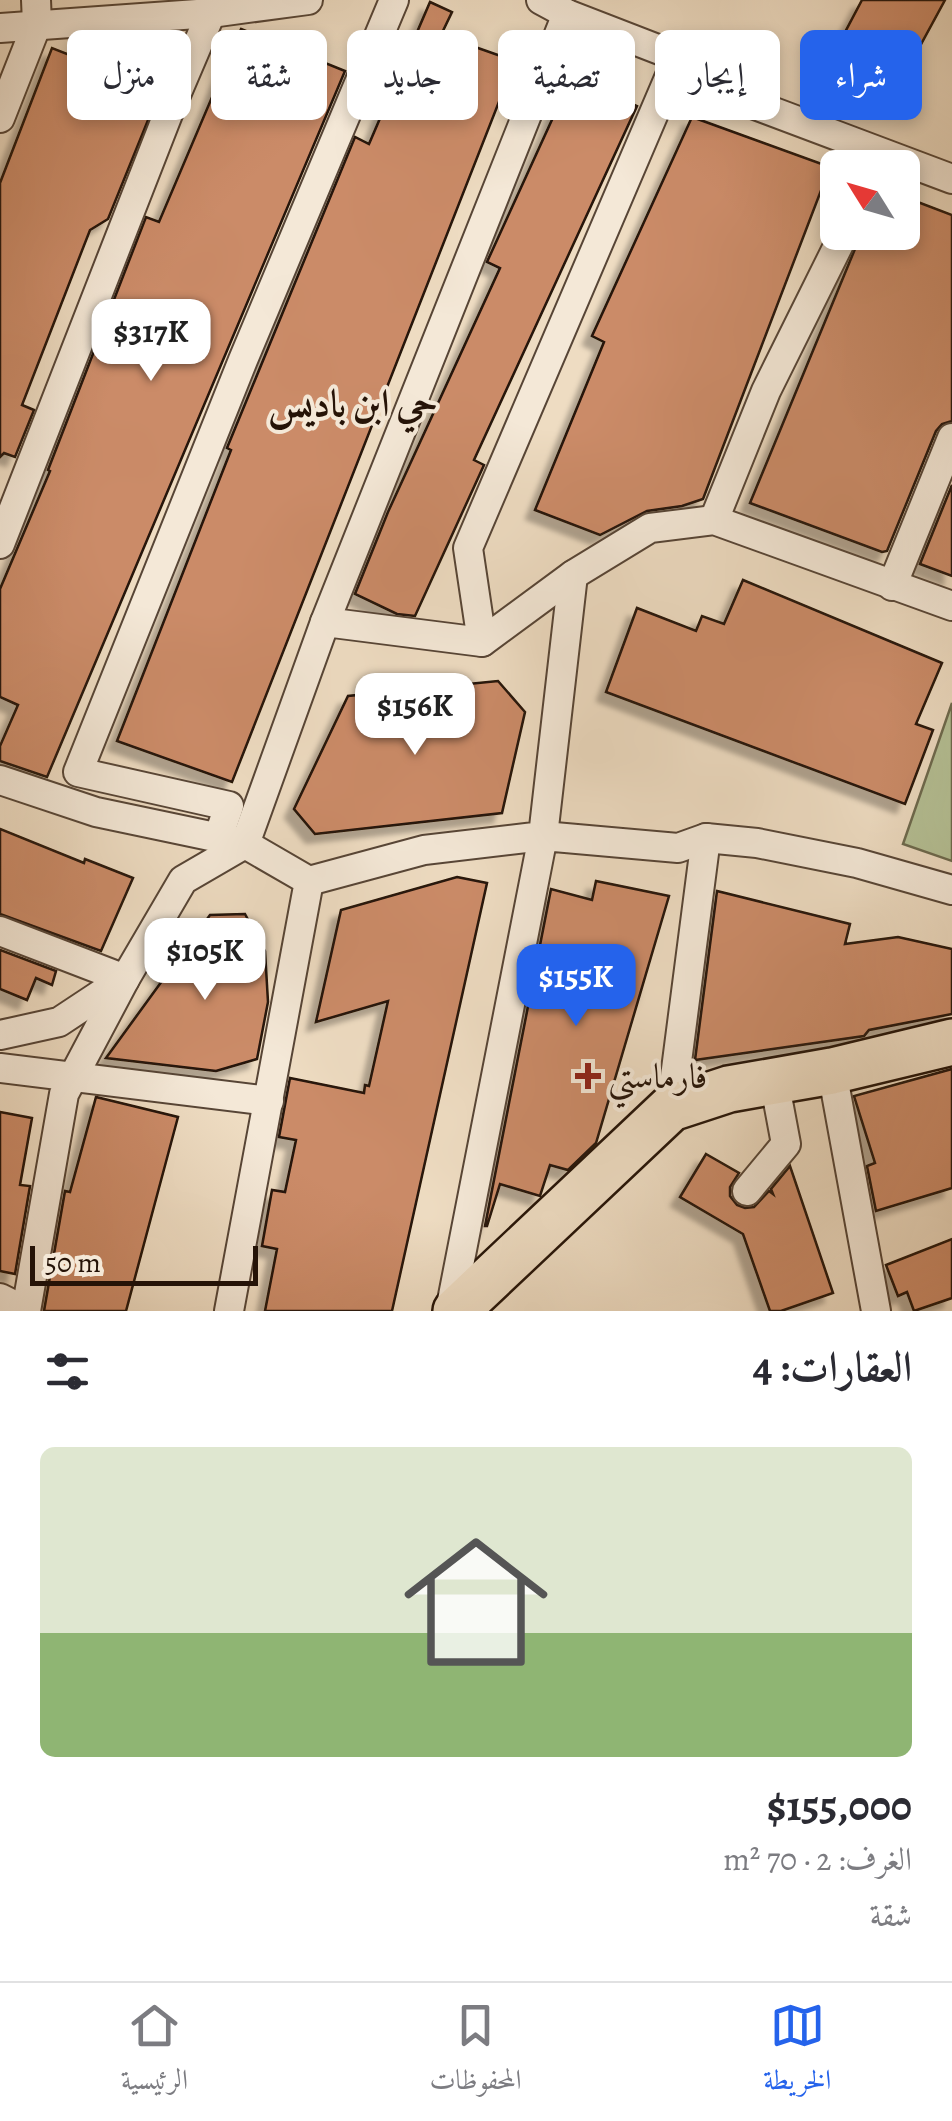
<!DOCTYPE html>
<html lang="ar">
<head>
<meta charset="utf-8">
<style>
	:root { --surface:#fff; --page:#f2f2f3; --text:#2b2b33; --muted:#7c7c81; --line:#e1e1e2; --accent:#2563eb }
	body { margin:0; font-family:Alegreya,Amiri,serif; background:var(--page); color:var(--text); direction:rtl; height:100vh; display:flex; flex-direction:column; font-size:38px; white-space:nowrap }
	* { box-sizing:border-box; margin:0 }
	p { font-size:32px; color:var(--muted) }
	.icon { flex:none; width:55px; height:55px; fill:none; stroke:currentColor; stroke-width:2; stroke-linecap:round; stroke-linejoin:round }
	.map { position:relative; height:1311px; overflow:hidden; direction:ltr }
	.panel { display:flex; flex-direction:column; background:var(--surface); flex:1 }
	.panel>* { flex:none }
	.top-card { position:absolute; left:30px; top:30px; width:892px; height:90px; direction:rtl; display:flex; gap:20px }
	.needle { width:65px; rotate:307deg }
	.fabs { position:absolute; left:820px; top:150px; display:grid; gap:20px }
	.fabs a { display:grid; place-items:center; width:100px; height:100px; border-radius:15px; background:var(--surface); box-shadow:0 5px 15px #0003; font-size:50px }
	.scale { position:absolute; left:30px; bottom:25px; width:228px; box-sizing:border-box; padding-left:10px; border:5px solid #251307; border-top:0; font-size:28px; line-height:35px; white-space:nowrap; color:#251307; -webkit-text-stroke:8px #f4e8d7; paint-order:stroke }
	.price { position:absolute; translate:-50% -85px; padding:0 22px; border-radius:20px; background:#fff; color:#222; font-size:32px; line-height:65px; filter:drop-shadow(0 2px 5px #0008) }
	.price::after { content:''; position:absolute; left:50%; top:60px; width:30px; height:22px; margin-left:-15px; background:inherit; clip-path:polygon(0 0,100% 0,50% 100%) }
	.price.active { background:var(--accent); color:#fff }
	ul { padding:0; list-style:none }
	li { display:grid; align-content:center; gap:20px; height:530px; padding:0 40px }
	li span { display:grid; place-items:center; height:310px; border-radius:15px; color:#555 }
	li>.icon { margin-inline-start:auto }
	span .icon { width:180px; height:180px; fill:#fffc; stroke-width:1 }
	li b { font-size:42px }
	h2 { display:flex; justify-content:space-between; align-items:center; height:120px; padding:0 40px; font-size:42px }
	.tag { padding:0 35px; border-radius:15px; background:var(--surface); box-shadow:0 5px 15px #0003; font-size:35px; line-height:90px }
	.tag.active { background:var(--accent); color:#fff }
	.tabs { display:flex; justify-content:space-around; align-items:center; height:140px; border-top:2px solid var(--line); background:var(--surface); font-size:28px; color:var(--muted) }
	.tabs a { display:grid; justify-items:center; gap:5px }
	.tabs .active { color:var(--accent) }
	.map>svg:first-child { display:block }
</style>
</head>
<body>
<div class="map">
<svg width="952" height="1311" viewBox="0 0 952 1311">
	<defs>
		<filter id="shadow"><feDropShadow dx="-9" dy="9" stdDeviation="2.5" flood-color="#0004"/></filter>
	</defs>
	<rect width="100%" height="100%" fill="#eedcc2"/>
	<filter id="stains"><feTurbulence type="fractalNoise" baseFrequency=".002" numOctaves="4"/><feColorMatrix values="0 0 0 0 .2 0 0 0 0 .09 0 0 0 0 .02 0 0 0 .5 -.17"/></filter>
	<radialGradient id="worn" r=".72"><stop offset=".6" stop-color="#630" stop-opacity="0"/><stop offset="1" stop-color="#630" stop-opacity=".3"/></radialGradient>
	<polygon fill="#b5c196" stroke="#6d6a4e" stroke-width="2.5" points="952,703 952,861 903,844"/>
	<g fill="#cb8b68" stroke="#251307" stroke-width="2.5" filter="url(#shadow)">
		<polygon points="862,0 945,0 907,70 843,36"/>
		<polygon points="430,2 452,12 441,35 515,61 232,782 117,741 231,450 227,448 355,137 369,144"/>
		<polygon points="241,29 345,71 47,777 0,761 0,746 18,705 0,697 0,589 50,471 48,470 146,217 159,222"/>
		<polygon points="136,36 176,51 108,219 90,230 22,405 34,410 15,457 4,453 0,457 0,183 52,48 108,70 120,37"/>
		<polygon points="572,76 637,106 474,460 484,465 415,616 397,614 355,594 388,512 500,268 487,262"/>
		<polygon points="692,117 830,167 703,499 682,506 647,511 600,535 535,510 604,342 592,336"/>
		<polygon points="902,196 952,215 952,421 942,424 936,431 887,551 882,552 750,503 862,232 902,232"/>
		<polygon points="952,485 952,576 920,564"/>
		<polygon points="743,580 942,663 916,724 933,730 905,804 606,692 637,608 696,631 702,616 724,624"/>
		<polygon points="498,681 525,712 502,813 315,834 294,809 348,696"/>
		<polygon points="0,829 84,863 85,859 133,878 101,951 0,914"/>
		<polygon points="457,877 487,883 392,1311 265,1311 277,1249 262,1246 272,1190 285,1192 296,1140 279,1137 290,1078 364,1093 365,1085 369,1086 388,1001 316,1022 341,910"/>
		<polygon points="596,881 669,896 596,1143 568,1170 550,1165 540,1196 500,1184 487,1226 485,1226 551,889 592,900"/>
		<polygon points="717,891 850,924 845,944 898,937 952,949 952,1014 869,1030 864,1036 695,1060"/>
		<polygon points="245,914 265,951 268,1002 257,1059 216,1071 106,1058 210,915"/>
		<polygon points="0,950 56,971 52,985 36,978 27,1000 0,989"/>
		<polygon points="952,1069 952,1188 876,1211 867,1166 875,1163 854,1096"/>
		<polygon points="96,1097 178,1117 126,1311 44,1311 65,1191 70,1192"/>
		<polygon points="0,1112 32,1118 20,1185 30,1186 15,1274 0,1271"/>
		<polygon points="706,1154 739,1173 730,1187 730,1196 737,1205 745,1208 754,1207 769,1191 773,1194 771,1189 790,1166 833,1293 781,1311 770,1311 743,1234 680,1197"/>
		<polygon points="952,1239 952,1298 914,1311 907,1292 898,1296 886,1265"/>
	</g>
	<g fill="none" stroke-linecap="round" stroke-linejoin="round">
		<defs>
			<g id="minor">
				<polyline points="541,0 567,14 678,57 718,91 952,179"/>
				<polyline points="0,28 211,13 308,0"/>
				<polyline points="0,118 37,24 36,0"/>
				<polyline points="714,520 766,391 845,232"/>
				<polyline points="0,544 170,109 211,13"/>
				<polyline points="892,586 952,438"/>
				<polyline points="325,622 482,642 573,575 650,528 714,520 952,606"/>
				<polyline points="482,642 468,548 678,57"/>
				<polyline points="0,780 96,812 234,841"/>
				<polyline points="218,838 229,806 78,772 243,360 394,0"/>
				<polyline points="309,881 424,850 543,836 573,575"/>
				<polyline points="0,931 125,979"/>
				<polyline points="0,1035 59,1022 124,979"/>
				<polyline points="0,1068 269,1101"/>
				<polyline points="832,1071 876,1311"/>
				<polyline points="671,1108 706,838"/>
				<polyline points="747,1191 786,1144 774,1080"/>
				<polyline points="0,1298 26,1311"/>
				<polyline points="26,1311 64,1094 125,979 183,880 245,844"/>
				<polyline points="229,1311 309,881 245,844 325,622 567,14"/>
				<polyline points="450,1311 543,836 678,848 706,838 757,843 857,863 952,890"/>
			</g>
			<polyline id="primary" points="456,1311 671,1108 729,1089 832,1071 952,1042"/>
		</defs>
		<use href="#minor" stroke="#574536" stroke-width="32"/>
		<use href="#primary" stroke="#251307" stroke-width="50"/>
		<use href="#minor" stroke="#f4e8d7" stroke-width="28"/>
		<use href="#primary" stroke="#eedcc2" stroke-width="45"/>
	</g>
	<path fill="#8f2418" stroke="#f4e8d7" stroke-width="4" d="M583 1061h10v10h10v10h-10v10h-10v-10h-10v-10h10z"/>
	<g text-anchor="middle" stroke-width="8" stroke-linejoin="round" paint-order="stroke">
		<g font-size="35" fill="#251307" stroke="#f4e8d7" text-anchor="start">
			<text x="608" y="1088">فارماستي</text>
		</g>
		<g font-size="38" font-weight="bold" fill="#251307" stroke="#f4e8d7">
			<text x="353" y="416">حي ابن باديس</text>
		</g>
	</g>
	<rect width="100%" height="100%" filter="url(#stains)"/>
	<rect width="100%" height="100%" fill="url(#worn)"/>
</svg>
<div class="fabs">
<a><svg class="needle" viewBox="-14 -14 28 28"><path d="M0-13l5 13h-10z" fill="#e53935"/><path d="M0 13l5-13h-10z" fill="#7c7c81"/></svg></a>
</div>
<div class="scale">50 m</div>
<b class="price" style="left:151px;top:384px">$317K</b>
<b class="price" style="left:415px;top:758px">$156K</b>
<b class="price" style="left:205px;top:1003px">$105K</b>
<b class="price active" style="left:576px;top:1029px">$155K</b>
<div class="top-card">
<a class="tag active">شراء</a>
<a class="tag">إيجار</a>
<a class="tag">تصفية</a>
<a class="tag">جديد</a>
<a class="tag">شقة</a>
<a class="tag">منزل</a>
</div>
</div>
<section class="panel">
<h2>العقارات: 4<svg class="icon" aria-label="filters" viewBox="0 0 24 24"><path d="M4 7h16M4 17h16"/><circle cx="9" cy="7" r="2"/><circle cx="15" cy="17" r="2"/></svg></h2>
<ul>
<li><span style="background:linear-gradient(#dfe7d0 60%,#8fb573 0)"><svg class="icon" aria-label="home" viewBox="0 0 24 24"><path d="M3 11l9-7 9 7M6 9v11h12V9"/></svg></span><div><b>$155,000</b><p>الغرف: 2 · 70 m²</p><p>شقة</p></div></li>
</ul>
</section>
<nav class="tabs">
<a class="active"><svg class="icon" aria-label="map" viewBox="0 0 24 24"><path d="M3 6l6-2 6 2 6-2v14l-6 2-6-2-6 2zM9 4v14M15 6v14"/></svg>الخريطة</a>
<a><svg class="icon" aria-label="saved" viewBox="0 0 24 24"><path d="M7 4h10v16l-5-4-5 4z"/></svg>المحفوظات</a>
<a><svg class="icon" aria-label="home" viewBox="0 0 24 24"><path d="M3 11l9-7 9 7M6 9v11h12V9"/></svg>الرئيسية</a>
</nav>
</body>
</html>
